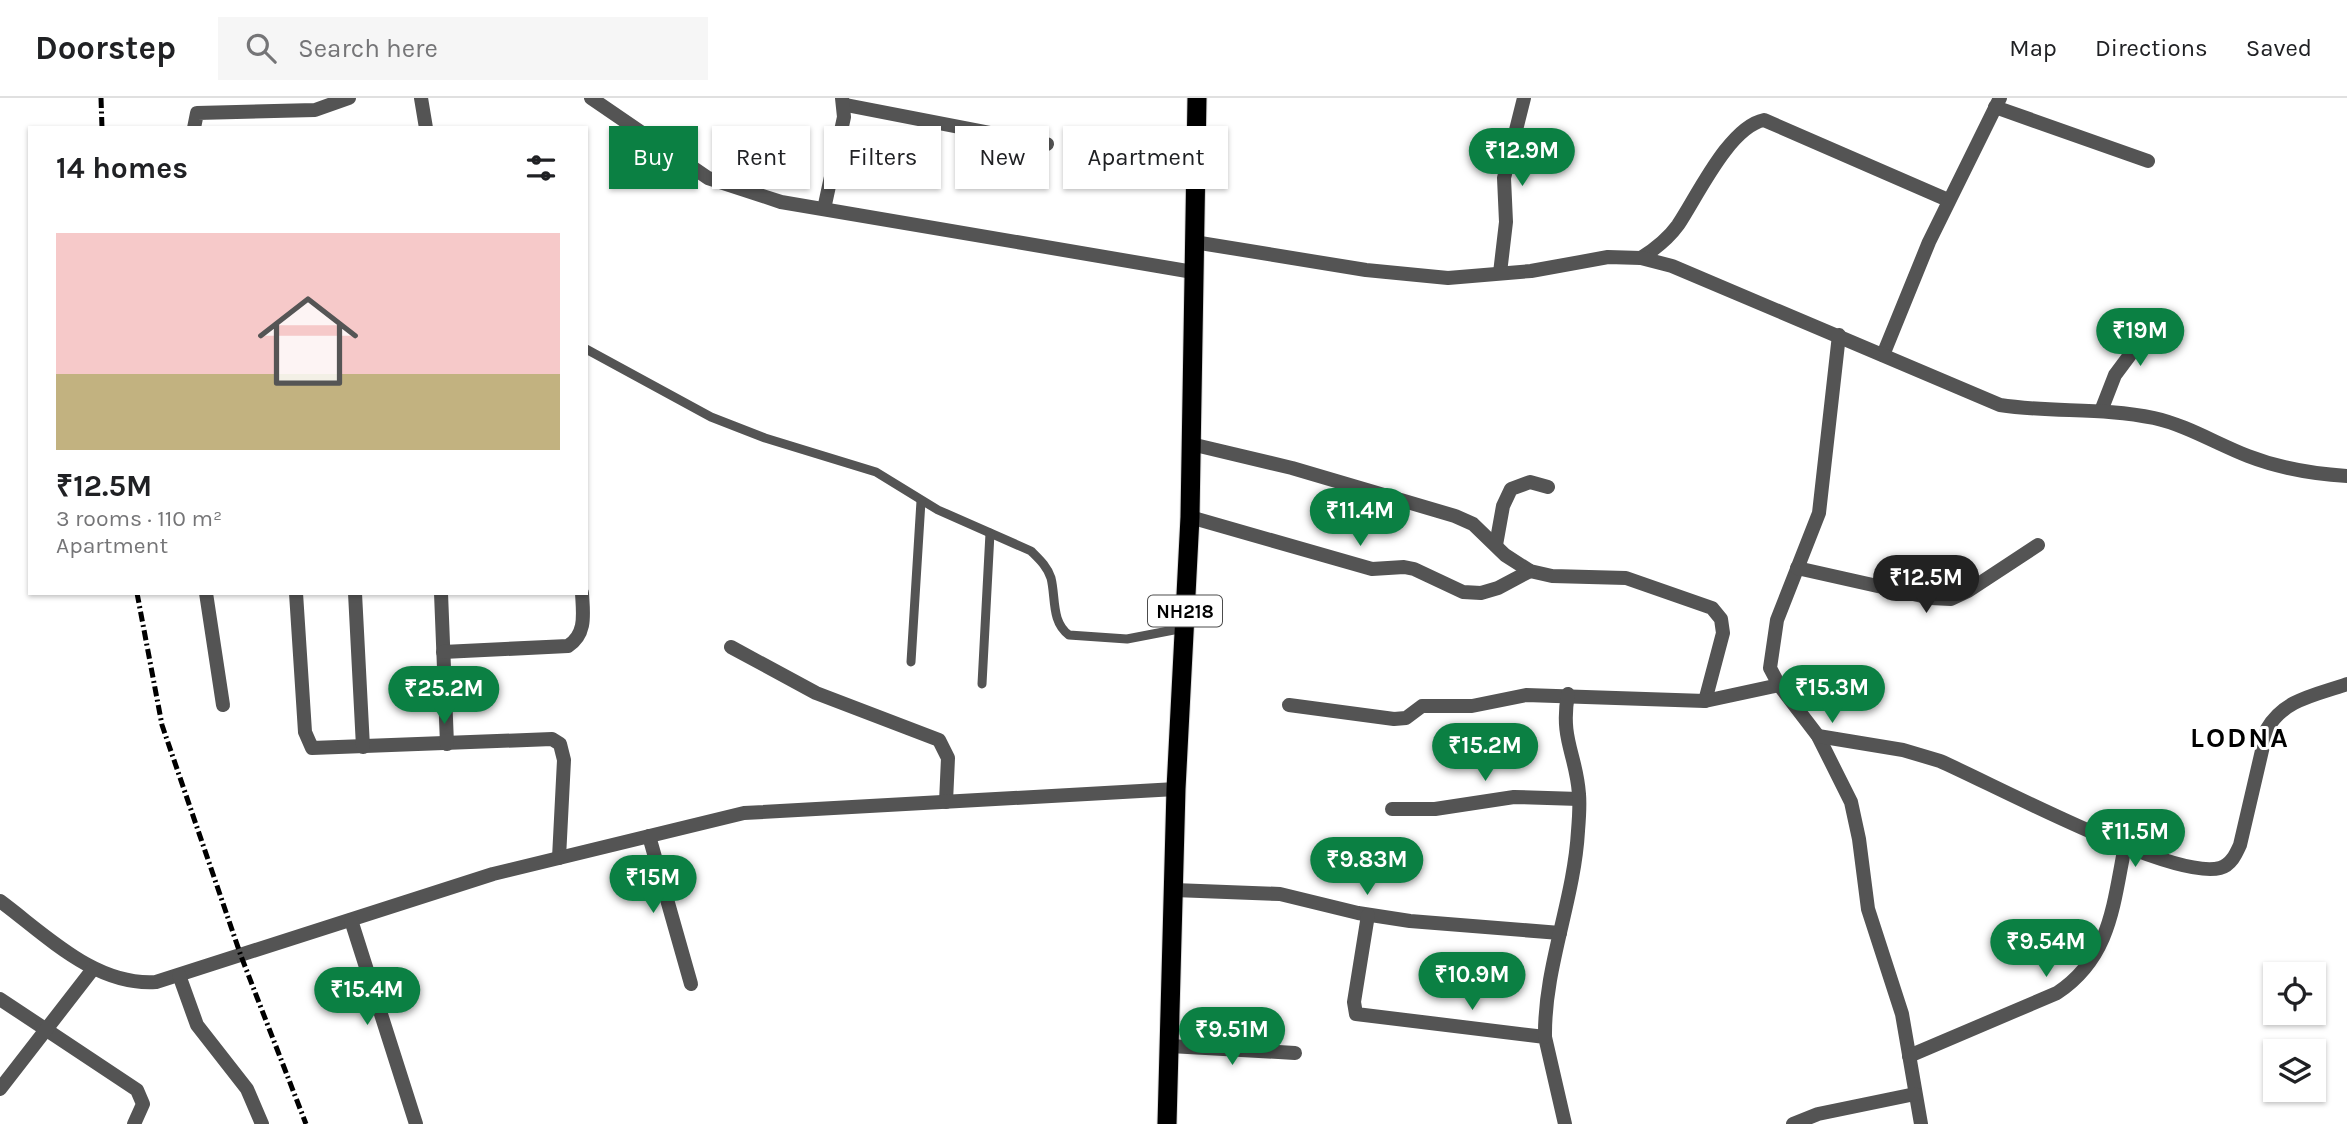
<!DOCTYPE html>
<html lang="en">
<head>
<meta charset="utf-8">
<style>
	:root { --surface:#fff; --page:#f6f6f6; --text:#202124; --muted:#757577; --line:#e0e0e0; --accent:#0b8043 }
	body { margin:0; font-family:Karla,sans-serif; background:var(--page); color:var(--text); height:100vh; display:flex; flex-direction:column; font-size:26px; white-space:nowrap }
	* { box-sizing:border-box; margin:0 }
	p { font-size:23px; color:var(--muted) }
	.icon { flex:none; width:38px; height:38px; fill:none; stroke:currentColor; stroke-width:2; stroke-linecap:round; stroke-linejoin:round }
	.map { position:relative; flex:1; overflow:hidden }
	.drawer { position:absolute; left:28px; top:28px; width:560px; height:469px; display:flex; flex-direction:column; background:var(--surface); border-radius:0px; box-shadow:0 2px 5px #0004 }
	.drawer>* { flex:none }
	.banner { position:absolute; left:609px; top:28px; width:665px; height:63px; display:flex; gap:14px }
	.tools { position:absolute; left:2263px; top:864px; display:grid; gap:14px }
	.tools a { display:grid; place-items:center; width:63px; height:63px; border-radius:0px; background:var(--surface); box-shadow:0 2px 5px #0004; font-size:35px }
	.price { position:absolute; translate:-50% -60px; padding:0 16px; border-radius:24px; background:var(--accent); color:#fff; font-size:23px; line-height:46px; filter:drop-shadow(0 2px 4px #0008) }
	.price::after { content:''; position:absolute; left:50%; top:42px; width:21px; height:16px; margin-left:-10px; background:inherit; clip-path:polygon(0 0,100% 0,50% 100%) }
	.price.selected { background:#222; color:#fff }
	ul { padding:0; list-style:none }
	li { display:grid; align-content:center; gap:14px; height:371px; padding:0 28px }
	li+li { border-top:2px solid var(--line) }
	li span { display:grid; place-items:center; height:217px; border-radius:0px; color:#555 }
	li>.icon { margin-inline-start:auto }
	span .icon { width:126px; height:126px; fill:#fffc; stroke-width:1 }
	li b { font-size:30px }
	h2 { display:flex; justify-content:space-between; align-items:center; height:84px; padding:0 28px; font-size:30px }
	.chip { padding:0 24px; border-radius:0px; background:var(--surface); box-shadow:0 2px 5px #0004; font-size:24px; line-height:63px }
	.chip.selected { background:var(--accent); color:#fff }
	header { display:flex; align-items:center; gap:42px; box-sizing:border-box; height:98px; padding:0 35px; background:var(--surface); border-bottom:2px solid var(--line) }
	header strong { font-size:33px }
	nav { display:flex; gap:38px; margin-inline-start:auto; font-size:24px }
	.search { width:490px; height:63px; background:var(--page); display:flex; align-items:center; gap:18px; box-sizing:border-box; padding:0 24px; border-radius:0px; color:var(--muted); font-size:26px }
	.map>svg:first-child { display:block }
</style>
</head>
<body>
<header>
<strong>Doorstep</strong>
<div class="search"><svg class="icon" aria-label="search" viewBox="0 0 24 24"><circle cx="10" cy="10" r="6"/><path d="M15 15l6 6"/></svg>Search here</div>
<nav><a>Map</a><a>Directions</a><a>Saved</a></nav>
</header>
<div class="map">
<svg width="2347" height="1026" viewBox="0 0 2347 1026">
	<rect width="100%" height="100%" fill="#fff"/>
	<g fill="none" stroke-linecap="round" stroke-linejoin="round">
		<defs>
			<polyline id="trunk" points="1167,1026 1176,691 1190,419 1197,0"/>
		</defs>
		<use href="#trunk" stroke="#dbdbdb" stroke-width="21"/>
		<g stroke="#545454" stroke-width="9">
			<path d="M 586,251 L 711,319 L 765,340 L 876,374 L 938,412 L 1031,453 C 1039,461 1047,468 1051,480 C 1056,500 1051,524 1069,537 L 1127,541 L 1184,530"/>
			<polyline points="911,564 921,403"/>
			<polyline points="982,586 990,435"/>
		</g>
		<g stroke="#545454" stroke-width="14">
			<polyline points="421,0 426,30"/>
			<polyline points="591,0 708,80 781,104 1193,174"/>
			<polyline points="846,7 1047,46"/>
			<polyline points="1995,9 2148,63"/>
			<polyline points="194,30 197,15 315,12 349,0"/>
			<polyline points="824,111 844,19 842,0"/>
			<path d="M 1641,160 C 1655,151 1668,141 1678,127 C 1697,99 1729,29 1764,22 L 1948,102"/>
			<polyline points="1500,175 1506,124 1504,80 1524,0"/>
			<polyline points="1839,237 1819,415 1777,522 1770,570 1779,587 1818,638 1851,704 1859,741 1868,811 1902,916 1921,1026"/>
			<polyline points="1883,257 1929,144 2000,0"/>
			<polyline points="2101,313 2115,277 2159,218"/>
			<polyline points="1191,346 1292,370 1455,418 1473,426 1505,457 1530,473 1552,478 1626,480 1712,510 1721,521 1723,535 1705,603"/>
			<polyline points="1190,419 1372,471 1404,469 1414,471 1463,494 1481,495 1498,490 1530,473"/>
			<polyline points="1496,447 1503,408 1511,391 1530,384 1548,389"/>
			<polyline points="1797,470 1931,500 1951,501 1968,493 2038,447"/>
			<polyline points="206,495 223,607"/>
			<polyline points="296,495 305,634 312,650 552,641 560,646 564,662 559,760"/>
			<polyline points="355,495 363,649"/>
			<polyline points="441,495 447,646"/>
			<polyline points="731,549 816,595 939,642 948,660 946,704"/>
			<path d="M 443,554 L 568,548 C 587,536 583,515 582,495"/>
			<polyline points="1289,607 1394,621 1406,620 1422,608 1472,608 1526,597 1705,603 1779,587"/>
			<path d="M 1818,638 L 1903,652 L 1940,663 C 1993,686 2173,783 2220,770 C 2231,767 2236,756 2240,747 L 2267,631 C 2284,601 2316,597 2347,586"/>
			<polyline points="1392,711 1435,711 1514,699 1579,701"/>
			<polyline points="649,738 691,886"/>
			<polyline points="1174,792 1280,796 1358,815 1410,823 1560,835"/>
			<path d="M 0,803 C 46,837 95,888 156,884 L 493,776 L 744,715 L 1176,691"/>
			<polyline points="1368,817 1354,904 1356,916 1545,939 1565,1026"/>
			<polyline points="351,822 416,1026"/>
			<polyline points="179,877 197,927 247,991 262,1026"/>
			<polyline points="0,901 137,992 143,1006 134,1026"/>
			<path d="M 1545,939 C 1544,869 1574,803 1578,733 C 1579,721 1580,708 1579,696 C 1576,655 1560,642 1568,596"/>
			<polyline points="1170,948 1295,955"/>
			<path d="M 1909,958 L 2057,895 C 2111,859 2113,807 2125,748"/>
			<polyline points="0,991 93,871"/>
			<polyline points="1793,1026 1818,1016 1915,996"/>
		</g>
		<path stroke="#545454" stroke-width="14" d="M 1194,144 L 1366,172 L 1448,180 L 1531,173 L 1608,159 L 1641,160 L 1672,168 L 2000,307 C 2051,315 2103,309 2154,320 C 2186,327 2217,346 2248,358 C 2279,370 2314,376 2347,378"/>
		<use href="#trunk" stroke="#000" stroke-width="19"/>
		<g stroke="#000" stroke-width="5" stroke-dasharray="10 3.5 2 3.5" stroke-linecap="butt">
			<polyline points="101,0 102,30"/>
			<polyline points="137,495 162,627 241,858 306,1026"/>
		</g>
	</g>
	<g text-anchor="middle" stroke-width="6" stroke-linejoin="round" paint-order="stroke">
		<rect fill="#fff" stroke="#4c4c4c" stroke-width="2" x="1148" y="497.5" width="74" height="31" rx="5"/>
		<g font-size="19" font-weight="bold" fill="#000">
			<text x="1185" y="520">NH218</text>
		</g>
		<g font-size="28" font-weight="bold" letter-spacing="2" fill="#000" stroke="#fff">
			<text x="2240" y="649">LODNA</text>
		</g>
	</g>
</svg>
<div class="tools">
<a><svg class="icon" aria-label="locate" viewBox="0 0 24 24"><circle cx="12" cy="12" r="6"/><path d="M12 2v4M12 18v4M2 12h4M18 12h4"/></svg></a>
<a><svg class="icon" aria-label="layers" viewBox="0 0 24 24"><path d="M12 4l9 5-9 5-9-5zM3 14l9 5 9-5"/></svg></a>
</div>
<b class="price" style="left:1522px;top:90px">₹12.9M</b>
<b class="price" style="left:2140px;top:270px">₹19M</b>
<b class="price" style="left:1360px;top:450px">₹11.4M</b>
<b class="price selected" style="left:1926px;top:517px">₹12.5M</b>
<b class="price" style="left:1832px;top:627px">₹15.3M</b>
<b class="price" style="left:444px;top:628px">₹25.2M</b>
<b class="price" style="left:1485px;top:685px">₹15.2M</b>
<b class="price" style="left:2135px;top:771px">₹11.5M</b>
<b class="price" style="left:1367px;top:799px">₹9.83M</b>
<b class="price" style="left:653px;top:817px">₹15M</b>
<b class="price" style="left:2046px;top:881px">₹9.54M</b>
<b class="price" style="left:1472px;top:914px">₹10.9M</b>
<b class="price" style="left:367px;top:929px">₹15.4M</b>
<b class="price" style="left:1232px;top:969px">₹9.51M</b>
<div class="banner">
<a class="chip selected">Buy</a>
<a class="chip">Rent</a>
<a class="chip">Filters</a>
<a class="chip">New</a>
<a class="chip">Apartment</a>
</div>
<section class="drawer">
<h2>14 homes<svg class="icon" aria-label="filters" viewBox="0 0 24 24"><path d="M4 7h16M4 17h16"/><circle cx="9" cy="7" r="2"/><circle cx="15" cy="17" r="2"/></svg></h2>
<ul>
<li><span style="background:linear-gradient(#f6c9c9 65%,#c2b280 0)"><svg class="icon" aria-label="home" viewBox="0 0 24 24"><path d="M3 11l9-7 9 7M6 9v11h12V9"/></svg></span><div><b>₹12.5M</b><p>3 rooms · 110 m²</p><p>Apartment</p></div></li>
</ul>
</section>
</div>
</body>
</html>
